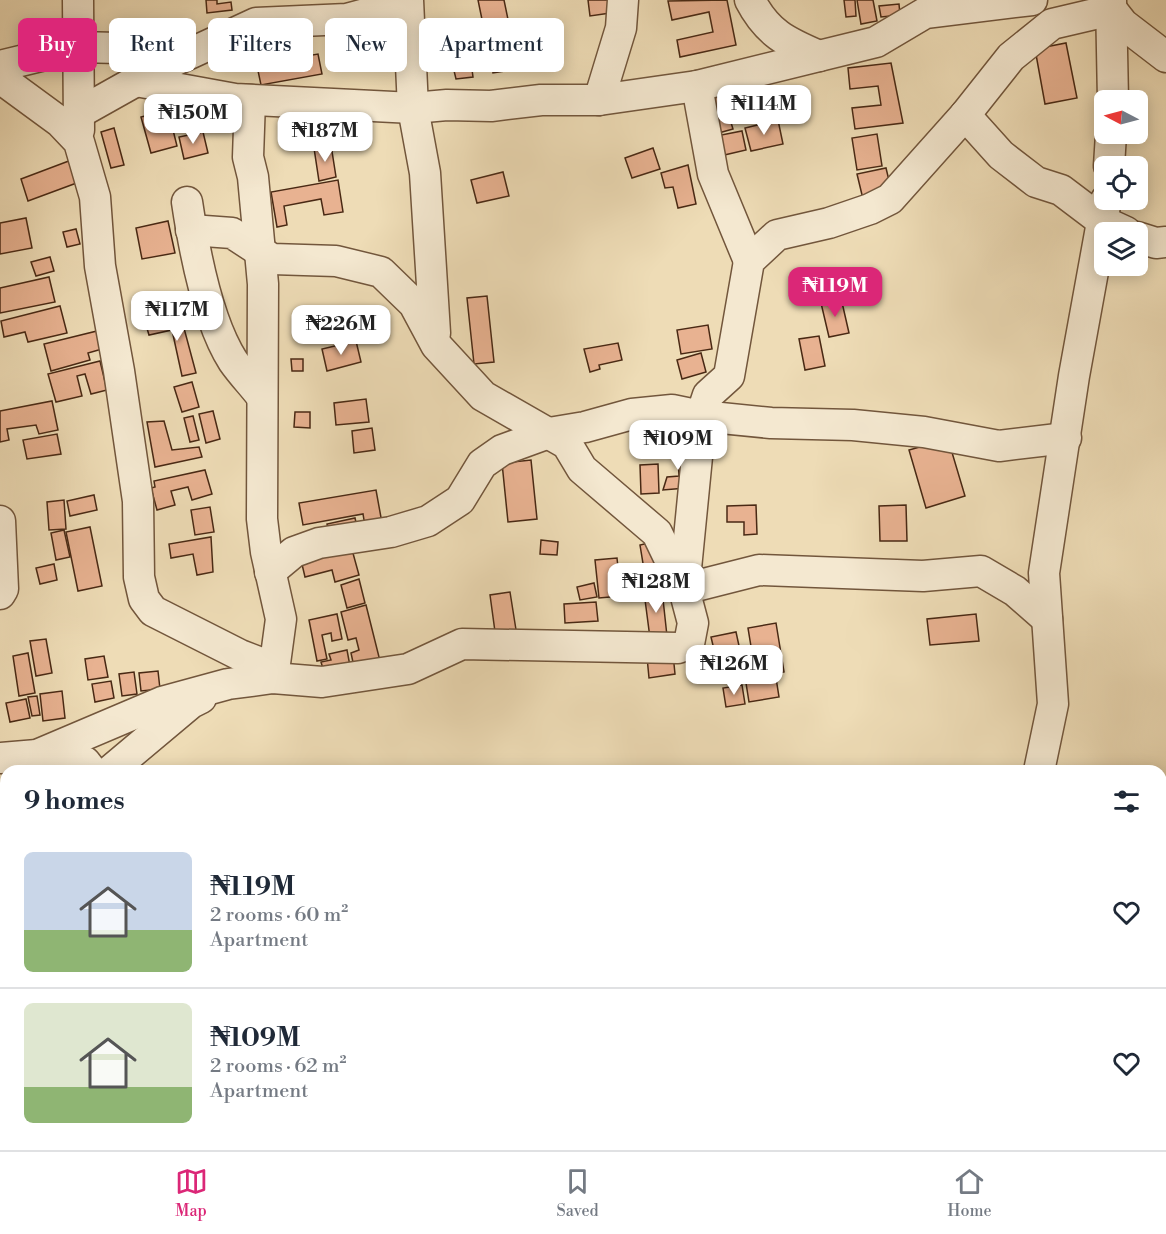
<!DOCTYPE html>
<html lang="en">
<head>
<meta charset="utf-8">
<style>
	:root { --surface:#fff; --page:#f2f2f3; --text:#1f2937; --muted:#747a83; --line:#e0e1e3; --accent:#db2777 }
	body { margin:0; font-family:"Libre Bodoni",serif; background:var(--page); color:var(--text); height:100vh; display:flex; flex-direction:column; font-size:22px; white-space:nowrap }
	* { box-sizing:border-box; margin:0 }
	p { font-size:20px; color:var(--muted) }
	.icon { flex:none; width:33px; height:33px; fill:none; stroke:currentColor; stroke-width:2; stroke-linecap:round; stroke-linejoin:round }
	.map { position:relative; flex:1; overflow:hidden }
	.details { position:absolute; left:0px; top:765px; width:1167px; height:386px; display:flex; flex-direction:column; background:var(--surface); border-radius:18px 18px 0 0; box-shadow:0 3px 15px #0003 }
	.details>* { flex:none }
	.banner { position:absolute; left:18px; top:18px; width:600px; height:54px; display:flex; gap:12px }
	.needle { width:39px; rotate:276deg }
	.buttons { position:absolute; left:1094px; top:90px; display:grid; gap:12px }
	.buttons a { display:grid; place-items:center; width:54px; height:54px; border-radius:9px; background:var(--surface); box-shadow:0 3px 15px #0003; font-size:30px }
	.price { position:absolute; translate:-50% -51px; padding:0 14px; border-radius:12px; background:#fff; color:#222; font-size:20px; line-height:39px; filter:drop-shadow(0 2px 3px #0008) }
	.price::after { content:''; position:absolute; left:50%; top:36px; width:18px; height:14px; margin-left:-9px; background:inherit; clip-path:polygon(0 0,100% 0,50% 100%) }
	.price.selected { background:var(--accent); color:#fff }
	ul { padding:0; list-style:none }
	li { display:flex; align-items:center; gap:18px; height:150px; padding:0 24px }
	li+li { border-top:2px solid var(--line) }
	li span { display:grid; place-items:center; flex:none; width:168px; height:120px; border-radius:9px; color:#555 }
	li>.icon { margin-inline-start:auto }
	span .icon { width:72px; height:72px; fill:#fffc; stroke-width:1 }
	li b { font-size:26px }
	h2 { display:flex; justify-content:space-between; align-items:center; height:72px; padding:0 24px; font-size:26px }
	.chip { padding:0 21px; border-radius:9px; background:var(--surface); box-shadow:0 3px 15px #0003; font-size:21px; line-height:54px }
	.chip.selected { background:var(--accent); color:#fff }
	.dock { display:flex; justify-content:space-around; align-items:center; height:84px; border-top:2px solid var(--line); background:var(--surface); font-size:16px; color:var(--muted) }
	.dock a { display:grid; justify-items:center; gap:3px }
	.dock .selected { color:var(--accent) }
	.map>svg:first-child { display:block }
</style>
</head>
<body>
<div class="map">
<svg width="1166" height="1150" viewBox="0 0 1166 1150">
	<rect width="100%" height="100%" fill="#eedcb6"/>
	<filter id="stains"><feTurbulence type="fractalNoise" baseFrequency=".00333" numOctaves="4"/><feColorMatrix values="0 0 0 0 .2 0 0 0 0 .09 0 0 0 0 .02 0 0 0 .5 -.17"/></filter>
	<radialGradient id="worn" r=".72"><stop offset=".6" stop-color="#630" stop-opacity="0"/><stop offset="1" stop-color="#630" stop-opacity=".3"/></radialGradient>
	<g fill="#e8b291" stroke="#492914" stroke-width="1.5">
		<polygon points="206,0 217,0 217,4 231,2 232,10 207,13"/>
		<polygon points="478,0 504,0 511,34 486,39"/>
		<polygon points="588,0 615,0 617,12 590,16"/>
		<polygon points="727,0 736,45 680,57 677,40 713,32 709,12 672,20 668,1"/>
		<polygon points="844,0 855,0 856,16 846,17"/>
		<polygon points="857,0 873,0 877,21 861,24"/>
		<polygon points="899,4 900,15 881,17 879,6"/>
		<polygon points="507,39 511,70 493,73 491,59 471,62 473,77 456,79 449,50"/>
		<polygon points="1066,43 1077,98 1045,104 1035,49"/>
		<polygon points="263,45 266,63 318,54 322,74 261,85 253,47"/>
		<polygon points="891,63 903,123 855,129 852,108 881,105 878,86 850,89 848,68"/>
		<polygon points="726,93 731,104 712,113 706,102"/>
		<polygon points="168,110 177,146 151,153 141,117"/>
		<polygon points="729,116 733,129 715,134 711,121"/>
		<polygon points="778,120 783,144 751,151 745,128"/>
		<polygon points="114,128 124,165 111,168 101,132"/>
		<polygon points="742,131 746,150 720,156 716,136"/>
		<polygon points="203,132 208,153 184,159 179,137"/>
		<polygon points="877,134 882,166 857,170 852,138"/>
		<polygon points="331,145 336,177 319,181 314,148"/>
		<polygon points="653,148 660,169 632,178 625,158"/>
		<polygon points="74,159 82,181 28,201 21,179"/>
		<polygon points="688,165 696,204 678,208 673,187 665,188 661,173"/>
		<polygon points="886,168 892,193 863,199 857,174"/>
		<polygon points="503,172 509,196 477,203 471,180"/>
		<polygon points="338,180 343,212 324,215 321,199 284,206 287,225 277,227 271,192"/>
		<polygon points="26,218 32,248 0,254 0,223"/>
		<polygon points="168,221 175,253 142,259 136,228"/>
		<polygon points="76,229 80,244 67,247 63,232"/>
		<polygon points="50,257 54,271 36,276 31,262"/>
		<polygon points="49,277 55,302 0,313 0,288"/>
		<polygon points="487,296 494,362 474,364 467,298"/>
		<polygon points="841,298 849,333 829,337 821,303"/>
		<polygon points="60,306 67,333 28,342 25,332 4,337 1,321"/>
		<polygon points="181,317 196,373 182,376 172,330 149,335 146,325"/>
		<polygon points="708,325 712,349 681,354 677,330"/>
		<polygon points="97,331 102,349 88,353 90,360 51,371 44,344"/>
		<polygon points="819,336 825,366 805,370 799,339"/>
		<polygon points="356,341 361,362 327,371 322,349"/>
		<polygon points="618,343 622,360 599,365 600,369 590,372 584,349"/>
		<polygon points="701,353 706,372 682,379 677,360"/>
		<polygon points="291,359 303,359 303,371 292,371"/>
		<polygon points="100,361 107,390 91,394 85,374 77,376 82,396 56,402 48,374"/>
		<polygon points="192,382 199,407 182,412 174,387"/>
		<polygon points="366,399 369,422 336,425 334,403"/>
		<polygon points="52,401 58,430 39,434 36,425 7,429 9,440 0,442 0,411"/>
		<polygon points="213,411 220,439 206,443 199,414"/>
		<polygon points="295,412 310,412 310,428 294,427"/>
		<polygon points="193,416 199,440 190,442 184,418"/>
		<polygon points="164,421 172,450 199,447 202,457 155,467 147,422"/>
		<polygon points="372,428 375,450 354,453 352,431"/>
		<polygon points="57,434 61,454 27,459 23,440"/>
		<polygon points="683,438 686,488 663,490 667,477 679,476 677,439"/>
		<polygon points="948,439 965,496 926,508 909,450"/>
		<polygon points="531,460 537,519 508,522 502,463"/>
		<polygon points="658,464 659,493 641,494 640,465"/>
		<polygon points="205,470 212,494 192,500 188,487 171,491 175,505 157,510 151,488 155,487 154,481"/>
		<polygon points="376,490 382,523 365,526 363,514 303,525 299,503"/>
		<polygon points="94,495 97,510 70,516 67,501"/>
		<polygon points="64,500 66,529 49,530 47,502"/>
		<polygon points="756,505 757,534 744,535 744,522 727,522 727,506"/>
		<polygon points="906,505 907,541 880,541 879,506"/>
		<polygon points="210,507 214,532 195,535 191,510"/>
		<polygon points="355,518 357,527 329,533 327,524"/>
		<polygon points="90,527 102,586 78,591 66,532"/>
		<polygon points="64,530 70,557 56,560 51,533"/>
		<polygon points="211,537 213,572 197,575 193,554 171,558 169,544"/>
		<polygon points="541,540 558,542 557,555 540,554"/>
		<polygon points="657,541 664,585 647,588 640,545"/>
		<polygon points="351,546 359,575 335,582 332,570 305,577 301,560"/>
		<polygon points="617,558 621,596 599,598 595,560"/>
		<polygon points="54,564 57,580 40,584 36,568"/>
		<polygon points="359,579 365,603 347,608 341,585"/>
		<polygon points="594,583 597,597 580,600 577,587"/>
		<polygon points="662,590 667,636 650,638 644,592"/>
		<polygon points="510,592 517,636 496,639 490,595"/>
		<polygon points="596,602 598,621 565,623 564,604"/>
		<polygon points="366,605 380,661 354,667 351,653 359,650 356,638 348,640 341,612"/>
		<polygon points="337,614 342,639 332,641 331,633 322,635 327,659 317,661 309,620"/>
		<polygon points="976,614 979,641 930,645 927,619"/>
		<polygon points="776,623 784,672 756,677 748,628"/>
		<polygon points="736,632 746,678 722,683 711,637"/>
		<polygon points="46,639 52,673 36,676 30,641"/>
		<polygon points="347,650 350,666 324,672 321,662 331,660 329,654"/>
		<polygon points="28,653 35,693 19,696 13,656"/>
		<polygon points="673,654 675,674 649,678 647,657"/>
		<polygon points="104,656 108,677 88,680 85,659"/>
		<polygon points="158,671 160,689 141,691 139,673"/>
		<polygon points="134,672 137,694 122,696 119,674"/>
		<polygon points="776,678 779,697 749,702 746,683"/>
		<polygon points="111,681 114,698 95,702 92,684"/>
		<polygon points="742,685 745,704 726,707 723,688"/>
		<polygon points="62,691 65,718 43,721 40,694"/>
		<polygon points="37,696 40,715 32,716 28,697"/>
		<polygon points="26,699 30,718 10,722 6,703"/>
	</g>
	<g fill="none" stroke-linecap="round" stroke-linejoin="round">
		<defs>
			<g id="street">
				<polyline points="78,0 79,130"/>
				<polyline points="408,0 413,108 425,173 435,333"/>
				<path d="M 750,0 C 767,33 786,42 819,56"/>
				<polyline points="1111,0 1113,100"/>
				<polyline points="1112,10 1123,24 1166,57"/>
				<polyline points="0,66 78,47 118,48 154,71"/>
				<polyline points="0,78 60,122 79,142 95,197 100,266 119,371 138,501 139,577 144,599 153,611 240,655 274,668"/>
				<polyline points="136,81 235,99 413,108 447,105 491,106 541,100 599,100 697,86 876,42 925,13 1032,0"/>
				<polyline points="697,86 713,174 749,261"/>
				<polyline points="250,100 248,157 253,177 263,284 262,519 266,552 281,619 273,678"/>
				<polyline points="599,100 621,28 623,0"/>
				<polyline points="79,113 161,67 256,23 347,19 380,10 397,0"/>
				<polyline points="965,115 1001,155 1036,182 1061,190 1102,221 1126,232"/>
				<polyline points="1109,166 1111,134"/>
				<path d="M 187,202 C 194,249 208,322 233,361 C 242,374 253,385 262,397"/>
				<polyline points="1137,237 1156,243 1166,242"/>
				<polyline points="0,521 3,589 0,594"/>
				<polyline points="270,572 294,552 319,543 391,532 428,521 460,500 482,464 502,450 549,433 585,427 632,414 672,410 701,416 771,423 853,425 924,432 999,446 1066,438"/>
				<polyline points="684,589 701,416 708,395 729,376 749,261 777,235 829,223 870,209 890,199 965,115 1011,57 1052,24 1112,10"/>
				<polyline points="684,589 759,570 923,576 981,571 1015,591 1047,619"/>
				<polyline points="37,755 85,762 92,771"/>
				<polyline points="0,758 37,755 162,702 228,684 273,678 322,682 408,669 462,644 678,648 689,644 693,623 684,589 657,533 582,469 567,444 483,396 436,345 414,304 381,272 336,261 272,259 232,233 191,230"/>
				<polyline points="110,771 191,703 201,698"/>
				<polyline points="1039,771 1053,704 1044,573 1074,376 1106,200"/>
				<polyline points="67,1150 147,1150"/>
				<polyline points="280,1150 293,1150"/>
				<polyline points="922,1150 923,1144"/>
			</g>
		</defs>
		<use href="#street" stroke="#72563c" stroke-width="33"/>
		<use href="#street" stroke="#f4e8d0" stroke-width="30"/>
	</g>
	<rect width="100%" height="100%" filter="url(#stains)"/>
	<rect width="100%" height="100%" fill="url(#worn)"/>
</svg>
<div class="buttons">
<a><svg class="needle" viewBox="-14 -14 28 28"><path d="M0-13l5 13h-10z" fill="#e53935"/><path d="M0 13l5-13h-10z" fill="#747a83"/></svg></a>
<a><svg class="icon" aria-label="locate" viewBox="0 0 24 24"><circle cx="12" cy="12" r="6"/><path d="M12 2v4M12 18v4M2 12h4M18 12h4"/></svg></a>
<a><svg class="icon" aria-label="layers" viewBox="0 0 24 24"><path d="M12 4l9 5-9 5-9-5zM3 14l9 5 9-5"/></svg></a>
</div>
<b class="price" style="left:764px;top:136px">₦114M</b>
<b class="price" style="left:193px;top:145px">₦150M</b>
<b class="price" style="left:325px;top:163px">₦187M</b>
<b class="price selected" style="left:835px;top:318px">₦119M</b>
<b class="price" style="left:177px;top:342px">₦117M</b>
<b class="price" style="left:341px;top:356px">₦226M</b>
<b class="price" style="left:678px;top:471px">₦109M</b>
<b class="price" style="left:656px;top:614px">₦128M</b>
<b class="price" style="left:734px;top:696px">₦126M</b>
<div class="banner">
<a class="chip selected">Buy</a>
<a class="chip">Rent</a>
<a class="chip">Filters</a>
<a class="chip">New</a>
<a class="chip">Apartment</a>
</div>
<section class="details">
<h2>9 homes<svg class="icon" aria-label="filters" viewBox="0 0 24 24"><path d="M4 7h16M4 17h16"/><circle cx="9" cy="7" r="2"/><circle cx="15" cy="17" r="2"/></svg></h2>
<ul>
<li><span style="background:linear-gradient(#c9d6e8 65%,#8fb573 0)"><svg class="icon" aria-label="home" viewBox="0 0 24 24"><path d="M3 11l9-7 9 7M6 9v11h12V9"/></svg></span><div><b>₦119M</b><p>2 rooms · 60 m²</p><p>Apartment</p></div><svg class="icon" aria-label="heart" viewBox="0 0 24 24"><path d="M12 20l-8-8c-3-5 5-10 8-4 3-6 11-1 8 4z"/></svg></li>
<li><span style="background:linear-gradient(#dfe7d0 70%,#8fb573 0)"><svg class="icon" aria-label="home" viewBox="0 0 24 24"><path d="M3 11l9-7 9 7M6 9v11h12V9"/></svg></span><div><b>₦109M</b><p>2 rooms · 62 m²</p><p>Apartment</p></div><svg class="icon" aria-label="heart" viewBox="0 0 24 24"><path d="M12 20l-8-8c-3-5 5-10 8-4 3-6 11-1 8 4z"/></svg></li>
</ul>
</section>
</div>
<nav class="dock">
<a class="selected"><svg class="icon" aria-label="map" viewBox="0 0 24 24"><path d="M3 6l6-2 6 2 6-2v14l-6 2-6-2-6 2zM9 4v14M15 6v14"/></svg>Map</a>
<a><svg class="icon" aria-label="saved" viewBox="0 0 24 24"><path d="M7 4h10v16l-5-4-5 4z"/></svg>Saved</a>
<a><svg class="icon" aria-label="home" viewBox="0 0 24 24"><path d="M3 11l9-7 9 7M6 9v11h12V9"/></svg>Home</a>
</nav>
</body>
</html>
